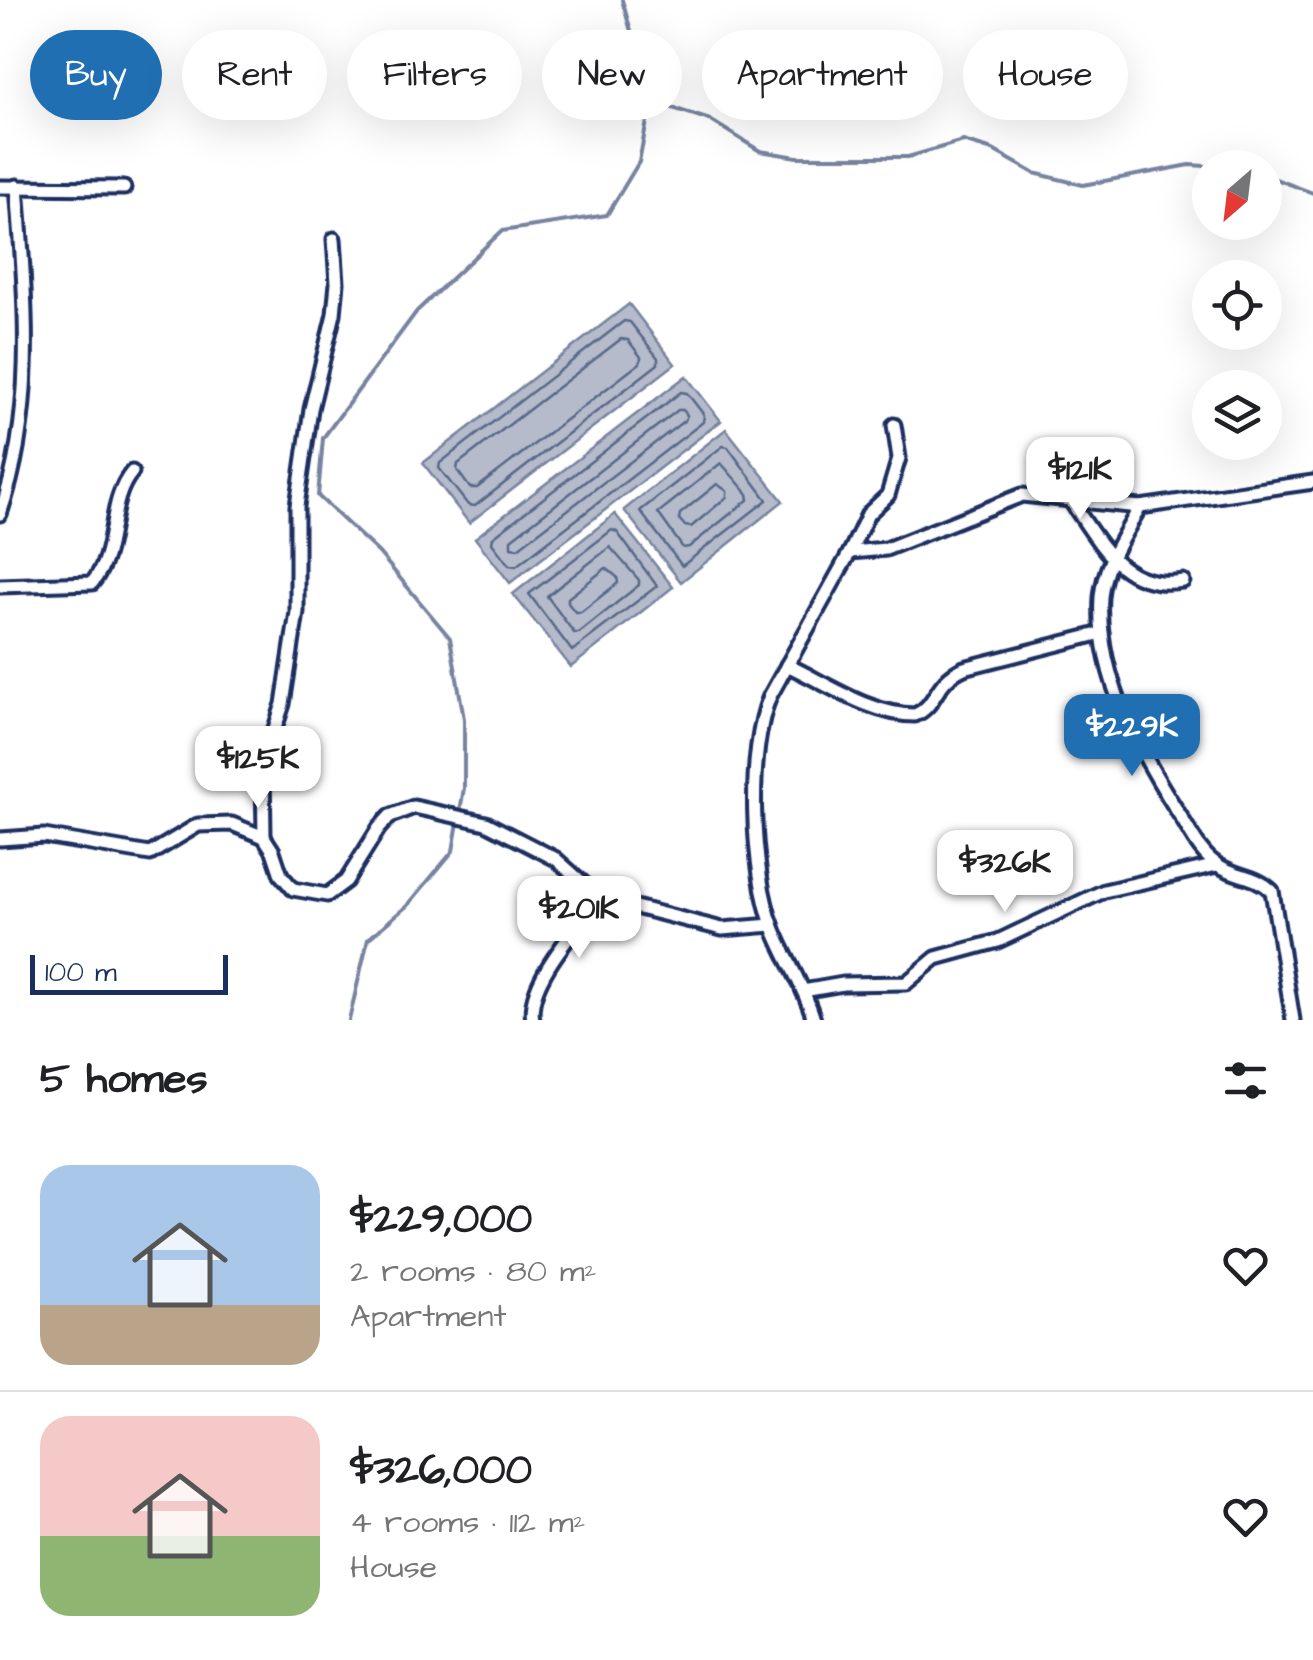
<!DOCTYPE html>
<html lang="en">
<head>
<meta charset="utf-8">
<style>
	:root { --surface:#fff; --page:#f2f2f2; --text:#202124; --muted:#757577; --line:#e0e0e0; --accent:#1f6fb2 }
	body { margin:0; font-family:"Architects Daughter",sans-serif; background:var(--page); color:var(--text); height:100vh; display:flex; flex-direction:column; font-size:38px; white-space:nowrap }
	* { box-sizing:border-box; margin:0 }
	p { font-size:32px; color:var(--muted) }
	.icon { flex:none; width:55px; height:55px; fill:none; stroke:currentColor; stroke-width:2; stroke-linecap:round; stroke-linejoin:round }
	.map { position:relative; height:1020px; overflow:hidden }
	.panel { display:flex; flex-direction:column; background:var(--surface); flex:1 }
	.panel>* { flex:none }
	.banner { position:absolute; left:30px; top:30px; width:1255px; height:90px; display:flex; gap:20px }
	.needle { width:65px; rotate:208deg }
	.controls { position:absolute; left:1192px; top:150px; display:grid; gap:20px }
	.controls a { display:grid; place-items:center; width:90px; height:90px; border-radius:50%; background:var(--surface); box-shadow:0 10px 40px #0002; font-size:50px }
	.scale { position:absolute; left:30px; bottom:25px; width:198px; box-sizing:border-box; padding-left:10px; border:5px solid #1b2f5e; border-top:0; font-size:28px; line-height:35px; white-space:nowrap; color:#1b2f5e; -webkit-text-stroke:8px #fff; paint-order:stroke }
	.price { position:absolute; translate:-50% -85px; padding:0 22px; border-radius:20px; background:#fff; color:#222; font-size:32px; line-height:65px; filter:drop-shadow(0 2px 5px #0008) }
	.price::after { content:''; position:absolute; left:50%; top:60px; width:30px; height:22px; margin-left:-15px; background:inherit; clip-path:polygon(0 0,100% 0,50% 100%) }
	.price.active { background:var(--accent); color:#fff }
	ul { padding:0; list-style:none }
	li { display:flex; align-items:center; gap:30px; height:250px; padding:0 40px }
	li+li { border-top:2px solid var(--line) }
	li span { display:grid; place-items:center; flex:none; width:280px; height:200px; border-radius:30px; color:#555 }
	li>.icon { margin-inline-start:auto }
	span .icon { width:120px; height:120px; fill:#fffc; stroke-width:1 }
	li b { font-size:42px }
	h2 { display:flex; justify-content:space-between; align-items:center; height:120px; padding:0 40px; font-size:42px }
	.chip { padding:0 35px; border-radius:45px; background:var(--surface); box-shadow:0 10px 40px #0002; font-size:35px; line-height:90px }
	.chip.active { background:var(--accent); color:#fff }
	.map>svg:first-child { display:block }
</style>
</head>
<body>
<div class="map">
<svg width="1313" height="1020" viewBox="0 0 1313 1020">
	<rect width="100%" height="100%" fill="#fff"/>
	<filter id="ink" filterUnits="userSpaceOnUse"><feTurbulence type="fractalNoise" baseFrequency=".01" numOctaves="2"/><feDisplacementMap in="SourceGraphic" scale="20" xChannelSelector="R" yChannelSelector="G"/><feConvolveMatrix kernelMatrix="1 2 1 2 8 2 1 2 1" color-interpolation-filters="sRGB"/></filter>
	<g filter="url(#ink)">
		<g fill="#b5bbca" stroke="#77839f" stroke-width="2.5">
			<polygon points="629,304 675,364 469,523 423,463"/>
			<polygon points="686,376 721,421 510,583 475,538"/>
			<polygon points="726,429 783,501 681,582 624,510"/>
			<polygon points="615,514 673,587 571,667 513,594"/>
		</g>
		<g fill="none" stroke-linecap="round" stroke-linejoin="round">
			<g stroke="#596789" stroke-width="2.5">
				<polygon points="624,321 630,322 658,358 658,364 475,506 468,505 439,468 440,463"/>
				<polygon points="621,339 628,340 641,357 640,363 477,488 470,488 457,470 458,464"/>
				<polygon points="681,392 687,393 704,415 703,422 516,566 509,565 492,543 493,537"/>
				<polygon points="683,410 687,415 685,420 518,548 511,547 511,539 678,410"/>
				<polygon points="723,446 728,447 767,500 682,566 640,511"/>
				<polygon points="721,463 748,494 749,499 689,547 683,548 658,513"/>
				<polygon points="717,484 727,491 727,497 691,527 685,526 679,519 680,514"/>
				<polygon points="612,530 617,532 657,586 572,651 529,594"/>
				<polygon points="610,547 639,580 639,585 579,633 574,633 547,596"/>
				<polygon points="606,568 617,577 618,583 581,612 575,612 568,603 568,598"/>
			</g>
			<g stroke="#77839f" stroke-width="4">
				<polyline points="651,101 710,120 760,151 797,157 908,157 963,141 993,150 1034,173 1083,185 1190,165 1234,168"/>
				<polyline points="1265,175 1313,193"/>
				<polyline points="349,1020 368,939 408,905 453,851 464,788 464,719 450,638 379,553 318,496 323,438 417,311 502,231 607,215 639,162 651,101 622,0"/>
			</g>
			<defs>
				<g id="minor">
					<polyline points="0,187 124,188"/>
					<path d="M 1070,500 C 1100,543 1122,591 1183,581"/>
					<path d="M 1140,507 C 1124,536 1104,564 1101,597 C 1096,676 1140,753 1181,817 C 1191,833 1201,855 1218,865 C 1236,877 1256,875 1272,891 L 1293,1020"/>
					<path d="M 0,514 C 37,409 25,296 17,186"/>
					<polyline points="850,552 886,549 1022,495 1140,507 1313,482"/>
					<path d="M 0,586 L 92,583 C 119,551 106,503 132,472"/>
					<path d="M 787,665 C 826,683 871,715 915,715 C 938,705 933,682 964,668 L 1102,633"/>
					<polyline points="264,837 263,765 283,704 297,612 297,506 311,409 334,314 337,283 334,239"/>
					<polyline points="0,839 44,836 150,854 198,825 232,824 264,837 273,851 281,875 293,889 327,895 346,881 379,828 390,816 414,807 486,823 556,859 600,898 722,929 772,925"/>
					<polyline points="803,991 843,984 906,983 936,958 998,941 1104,891 1217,865"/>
					<path d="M 533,1020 C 525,983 578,927 600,898"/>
					<path d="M 814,1020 C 805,987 785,959 773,927 C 751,871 747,751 770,696 L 850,552 L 868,514 L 888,495 L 899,458 L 894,425"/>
				</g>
			</defs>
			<use href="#minor" stroke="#1b2f5e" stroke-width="19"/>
			<use href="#minor" stroke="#fff" stroke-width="11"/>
		</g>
	</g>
</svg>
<div class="controls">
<a><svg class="needle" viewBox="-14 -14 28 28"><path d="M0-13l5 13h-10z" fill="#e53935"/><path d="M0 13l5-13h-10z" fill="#757577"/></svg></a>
<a><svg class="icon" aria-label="locate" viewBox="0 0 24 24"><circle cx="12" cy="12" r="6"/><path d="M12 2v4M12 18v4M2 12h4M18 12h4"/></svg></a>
<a><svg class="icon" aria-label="layers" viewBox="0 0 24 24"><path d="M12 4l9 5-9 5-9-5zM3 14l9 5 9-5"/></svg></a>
</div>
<div class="scale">100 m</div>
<b class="price" style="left:1080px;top:522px">$121K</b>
<b class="price active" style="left:1132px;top:779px">$229K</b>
<b class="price" style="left:258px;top:811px">$125K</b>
<b class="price" style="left:1005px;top:915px">$326K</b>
<b class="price" style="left:579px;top:961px">$201K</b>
<div class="banner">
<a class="chip active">Buy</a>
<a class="chip">Rent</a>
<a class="chip">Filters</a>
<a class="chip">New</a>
<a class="chip">Apartment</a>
<a class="chip">House</a>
</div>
</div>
<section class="panel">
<h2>5 homes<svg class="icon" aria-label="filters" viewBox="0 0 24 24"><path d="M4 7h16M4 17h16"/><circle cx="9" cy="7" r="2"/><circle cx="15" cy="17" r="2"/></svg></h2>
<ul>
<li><span style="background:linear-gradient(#a9c7e8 70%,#b9a48a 0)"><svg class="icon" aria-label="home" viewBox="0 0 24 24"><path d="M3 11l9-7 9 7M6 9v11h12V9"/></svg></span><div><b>$229,000</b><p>2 rooms · 80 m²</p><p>Apartment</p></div><svg class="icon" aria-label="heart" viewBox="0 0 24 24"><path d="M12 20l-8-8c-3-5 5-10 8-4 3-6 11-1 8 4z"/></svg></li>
<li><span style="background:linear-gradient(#f6c9c9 60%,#8fb573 0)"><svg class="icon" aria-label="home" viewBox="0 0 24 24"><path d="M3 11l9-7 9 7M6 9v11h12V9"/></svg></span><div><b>$326,000</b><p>4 rooms · 112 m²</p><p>House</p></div><svg class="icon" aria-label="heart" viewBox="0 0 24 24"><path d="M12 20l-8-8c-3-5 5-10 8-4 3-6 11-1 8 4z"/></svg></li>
</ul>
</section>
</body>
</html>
